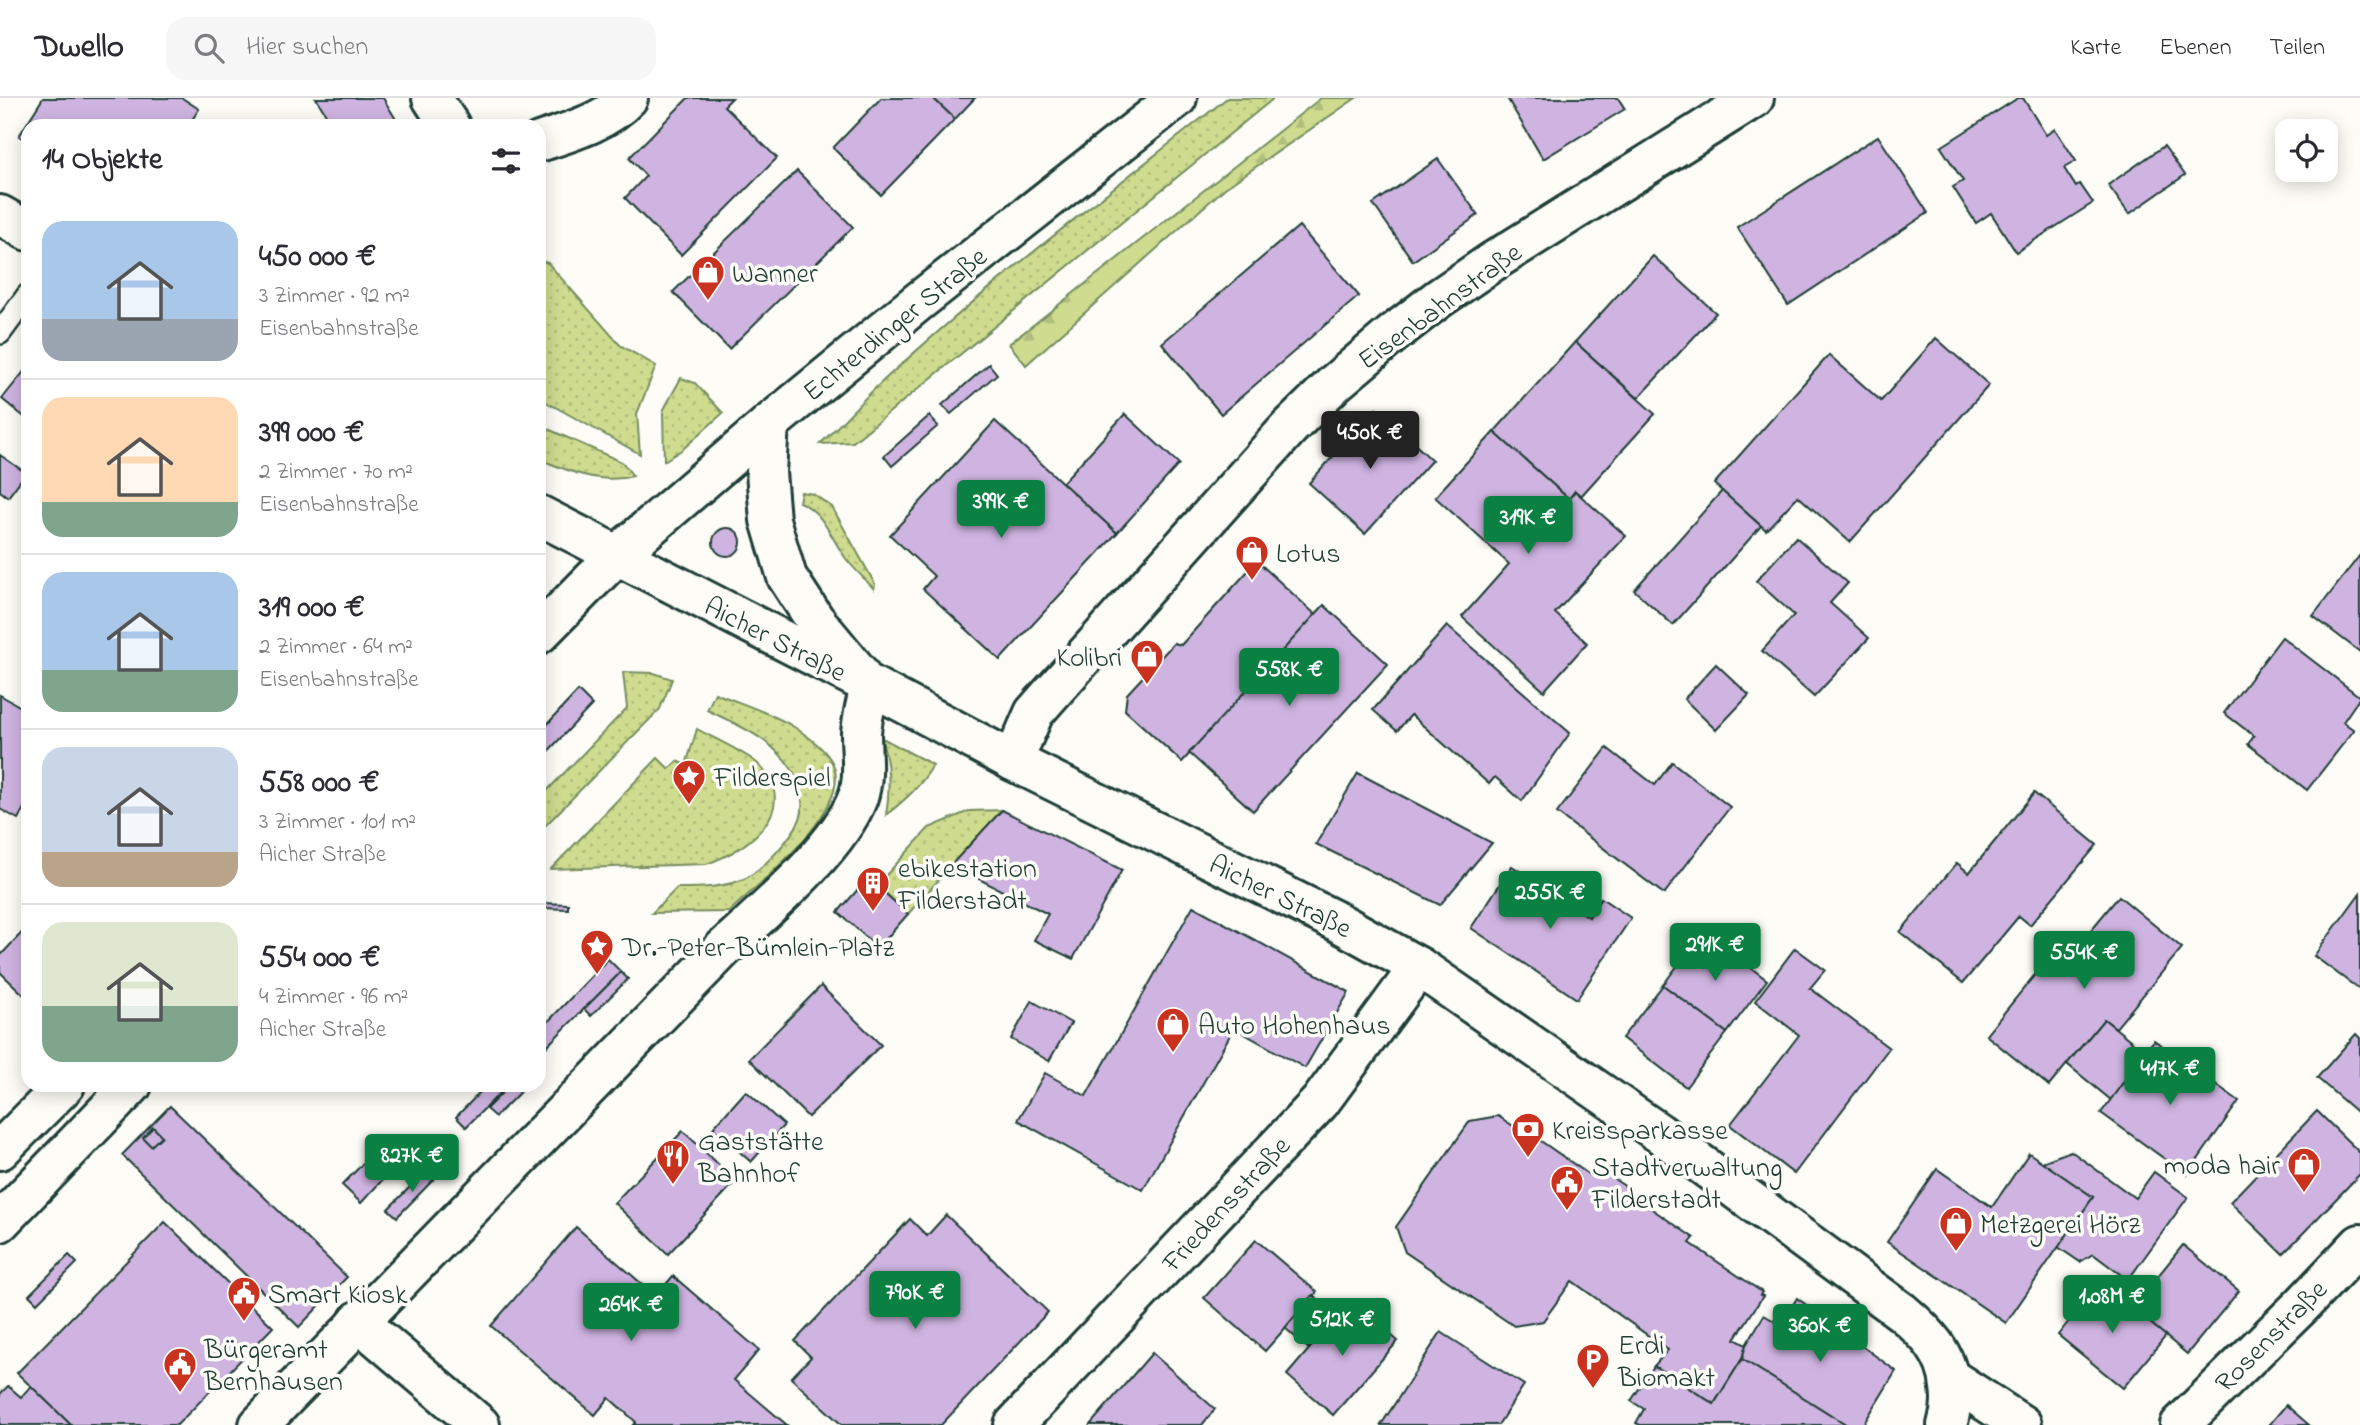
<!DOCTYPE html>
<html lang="de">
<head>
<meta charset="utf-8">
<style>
	:root { --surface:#fff; --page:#f7f7f7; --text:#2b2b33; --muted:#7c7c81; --line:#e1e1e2; --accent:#0b8043 }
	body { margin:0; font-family:"Indie Flower",sans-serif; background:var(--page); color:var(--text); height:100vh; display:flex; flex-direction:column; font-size:26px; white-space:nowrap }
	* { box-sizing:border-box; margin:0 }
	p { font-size:23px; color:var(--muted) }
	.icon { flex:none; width:38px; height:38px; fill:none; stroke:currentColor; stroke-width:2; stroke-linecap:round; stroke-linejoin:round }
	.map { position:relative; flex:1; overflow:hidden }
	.panel { position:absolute; left:21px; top:21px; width:525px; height:973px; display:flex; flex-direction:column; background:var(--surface); border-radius:21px; box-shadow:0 4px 18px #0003 }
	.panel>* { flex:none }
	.tools { position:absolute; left:2275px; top:21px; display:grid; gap:14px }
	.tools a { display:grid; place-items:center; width:63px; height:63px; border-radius:14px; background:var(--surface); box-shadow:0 4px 18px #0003; font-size:35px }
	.price { position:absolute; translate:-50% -60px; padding:0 16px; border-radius:7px; background:var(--accent); color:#fff; font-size:23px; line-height:46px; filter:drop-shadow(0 2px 4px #0008) }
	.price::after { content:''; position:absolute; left:50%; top:42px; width:21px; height:16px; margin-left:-10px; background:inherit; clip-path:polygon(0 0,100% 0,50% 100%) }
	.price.current { background:#222; color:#fff }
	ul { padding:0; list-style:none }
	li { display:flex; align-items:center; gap:21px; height:175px; padding:0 21px }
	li+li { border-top:2px solid var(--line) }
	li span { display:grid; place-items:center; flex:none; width:196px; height:140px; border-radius:21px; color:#555 }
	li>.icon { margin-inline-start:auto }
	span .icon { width:84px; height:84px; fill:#fffc; stroke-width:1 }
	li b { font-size:30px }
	h2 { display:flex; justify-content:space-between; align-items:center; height:84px; padding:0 21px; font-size:30px }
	header { display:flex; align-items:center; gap:42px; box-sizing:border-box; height:98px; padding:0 35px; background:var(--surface); border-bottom:2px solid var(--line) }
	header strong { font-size:33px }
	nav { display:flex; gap:38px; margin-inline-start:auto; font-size:24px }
	.search { width:490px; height:63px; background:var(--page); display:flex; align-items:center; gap:18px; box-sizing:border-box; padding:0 24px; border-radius:21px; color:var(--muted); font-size:26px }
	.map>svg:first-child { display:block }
</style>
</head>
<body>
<header>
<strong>Dwello</strong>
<div class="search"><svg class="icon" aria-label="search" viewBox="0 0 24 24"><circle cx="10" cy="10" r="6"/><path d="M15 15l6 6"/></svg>Hier suchen</div>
<nav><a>Karte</a><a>Ebenen</a><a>Teilen</a></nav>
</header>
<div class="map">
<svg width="2360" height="1327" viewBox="0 0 2360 1327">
	<defs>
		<pattern id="grass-dots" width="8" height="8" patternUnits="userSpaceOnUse" patternTransform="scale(1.75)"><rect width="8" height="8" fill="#cfdb8e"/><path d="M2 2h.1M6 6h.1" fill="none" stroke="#b1bd7b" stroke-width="1.8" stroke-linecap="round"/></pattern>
		<pattern id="forest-firs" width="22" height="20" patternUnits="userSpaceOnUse" patternTransform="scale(1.75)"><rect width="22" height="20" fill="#cfdb8e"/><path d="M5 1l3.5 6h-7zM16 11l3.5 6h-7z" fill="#b1bd7b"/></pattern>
	</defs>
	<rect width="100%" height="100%" fill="#fdfcf7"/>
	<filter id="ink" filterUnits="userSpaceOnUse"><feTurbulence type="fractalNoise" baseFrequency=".0143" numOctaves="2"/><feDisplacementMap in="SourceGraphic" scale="14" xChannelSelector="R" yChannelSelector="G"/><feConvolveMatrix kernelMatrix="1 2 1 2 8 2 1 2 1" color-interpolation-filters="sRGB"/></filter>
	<g filter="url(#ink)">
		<g fill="url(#grass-dots)" stroke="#778c61" stroke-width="2">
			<path d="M 1227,0 L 1274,0 L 853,344 L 820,346 C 842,325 862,302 884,282 C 993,182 1112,92 1227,0 Z"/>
			<polygon points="539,162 548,165 620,247 656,268 637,316 640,356 539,300"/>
			<polygon points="681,280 695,285 723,315 683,351 664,363 663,313"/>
			<path d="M 539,327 L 622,364 L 633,378 C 601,387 568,373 539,361 Z"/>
			<path d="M 801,394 L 813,396 L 832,409 L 875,486 L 874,491 C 865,481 855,472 847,462 C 831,442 825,414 799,404 Z"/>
			<polygon points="623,574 654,575 672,581 660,611 539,734 539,701 627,610"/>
			<path d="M 715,595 C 739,605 772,615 794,629 C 808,638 826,651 833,666 C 854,711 758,786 729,814 L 652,815 L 677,790 C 700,790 725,790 746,780 C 764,770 792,740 800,721 C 805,709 801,690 796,679 C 778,643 740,628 707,612 Z"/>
			<path d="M 697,631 C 713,640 745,654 758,666 C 803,711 748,752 706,766 L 551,771 L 658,660 L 669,671 L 677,663 L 686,667 Z"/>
			<path d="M 884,641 L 933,667 C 921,688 905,702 886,717 C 890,691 890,669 882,643 Z"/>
			<polygon points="1002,712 908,816 877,787 929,730 969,713"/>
		</g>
		<polygon fill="url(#forest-firs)" stroke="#778c61" stroke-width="2" points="1321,0 1356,0 1225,90 1026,267 1009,246"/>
		<g fill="#cfb4e1" stroke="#1f3d34" stroke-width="2">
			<polygon points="43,0 182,0 199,11 188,28 28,28 28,44 19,38"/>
			<polygon points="316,0 383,0 400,28 333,28"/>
			<polygon points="688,0 732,0 724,8 777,60 681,157 625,100 646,78 629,60"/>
			<polygon points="881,0 933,0 955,21 881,97 833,50"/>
			<polygon points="933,0 975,0 955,21"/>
			<polygon points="1507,0 1618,0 1625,11 1543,61"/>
			<polygon points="2018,0 2023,0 2046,37 2055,31 2076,63 2064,70 2076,89 2080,86 2093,105 2016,154 1991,115 1976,125 1953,89 1963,83 1941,49"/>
			<polygon points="1878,38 1928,115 1788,207 1737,129"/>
			<polygon points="2164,48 2185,77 2129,116 2108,87"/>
			<polygon points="1438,61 1478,117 1413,163 1373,106"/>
			<polygon points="797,73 853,129 729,251 673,194"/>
			<polygon points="1299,128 1359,198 1221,316 1162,245"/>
			<polygon points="1653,158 1716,215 1638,300 1575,244"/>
			<polygon points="1936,240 1989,287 1850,444 1798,398 1766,432 1714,386 1829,257 1881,303"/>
			<polygon points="1575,244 1655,316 1581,398 1575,393 1569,401 1494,334"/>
			<polygon points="989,266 997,276 951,316 942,307"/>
			<polygon points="26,271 28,273 28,322 2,301"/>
			<polygon points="1376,311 1432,362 1365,436 1309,385"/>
			<polygon points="1125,316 1179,366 1117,435 1062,385"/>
			<polygon points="929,318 938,328 892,368 884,358"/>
			<polygon points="995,323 1117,435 1000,562 923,491 934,478 890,437"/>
			<polygon points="1494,334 1569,401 1575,393 1626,438 1555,515 1587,545 1544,593 1462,519 1509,466 1435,399"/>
			<polygon points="0,357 26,375 8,399 0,393"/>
			<polygon points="1722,393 1761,428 1673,527 1634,492"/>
			<circle cx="727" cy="444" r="14"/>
			<polygon points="1796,439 1848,485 1830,505 1869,540 1814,599 1762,553 1794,517 1756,483"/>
			<polygon points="2360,457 2360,554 2313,518"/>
			<polygon points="1257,463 1316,517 1182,664 1125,612 1127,596 1174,545 1181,547"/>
			<polygon points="1324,507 1388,566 1253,713 1189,655"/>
			<polygon points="1447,528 1570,635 1522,703 1495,679 1489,686 1411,617 1397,633 1373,612"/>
			<polygon points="2282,539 2360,599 2343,624 2354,632 2307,692 2248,646 2254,638 2224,615"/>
			<polygon points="1716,566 1749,597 1716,632 1684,601"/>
			<polygon points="578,593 592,607 539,663 539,635"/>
			<polygon points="0,597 28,613 28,703 18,721 0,711"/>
			<polygon points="1607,650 1655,687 1672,664 1730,709 1664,796 1557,715"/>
			<polygon points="1358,675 1492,745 1440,807 1316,746"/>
			<polygon points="2034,695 2097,747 2030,827 2019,818 1963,885 1900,834 1957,765 1969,775"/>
			<polygon points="1002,712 1122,772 1073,861 1034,842 1048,816 951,767"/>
			<polygon points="1512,768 1589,819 1601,800 1631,820 1577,901 1471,830"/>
			<polygon points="868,780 908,816 878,850 838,814"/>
			<polygon points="2360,795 2360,892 2314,858"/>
			<polygon points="2119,798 2182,850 2116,930 2104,921 2049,988 1986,937 2042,868 2054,877"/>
			<polygon points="541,805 568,806 568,811 541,810"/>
			<polygon points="1193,808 1349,894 1305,970 1234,930 1143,1092 1018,1022 1045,975 1086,998"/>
			<polygon points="28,828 28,901 0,874 0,858"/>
			<polygon points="1703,834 1767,882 1727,935 1663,887"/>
			<polygon points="1795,850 1825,872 1810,890 1889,950 1794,1076 1730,1027 1799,937 1755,903"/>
			<polygon points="608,861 621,874 539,956 539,933"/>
			<polygon points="621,874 628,881 591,918 584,911"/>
			<polygon points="1663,887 1727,935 1686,989 1622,940"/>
			<polygon points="821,888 881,947 808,1019 749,961"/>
			<polygon points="1032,903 1071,925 1049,963 1011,941"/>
			<polygon points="2104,921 2145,954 2111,1002 2067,966"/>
			<polygon points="2356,936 2360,940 2360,1017 2317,980"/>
			<polygon points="2154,942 2239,1003 2187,1077 2101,1015"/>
			<polygon points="487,987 508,987 466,1029 456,1019"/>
			<polygon points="510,987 527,987 495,1019 486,1011"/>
			<polygon points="746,993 784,1027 751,1064 713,1030"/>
			<polygon points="170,1008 347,1179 299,1229 122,1057"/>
			<polygon points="2317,1013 2360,1055 2360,1076 2283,1156 2230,1104"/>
			<polygon points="1498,1018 1527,1037 1532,1037 1594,1080 1597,1074 1602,1077 1605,1075 1626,1089 1627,1094 1694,1140 1690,1145 1762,1194 1760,1197 1763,1198 1735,1241 1746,1247 1742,1261 1714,1306 1654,1268 1668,1252 1572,1183 1543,1223 1514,1228 1405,1154 1396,1129 1470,1023"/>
			<polygon points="153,1029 162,1038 151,1048 143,1040"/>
			<polygon points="683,1033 736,1083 668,1156 614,1105"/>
			<polygon points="380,1048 398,1065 361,1105 342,1087"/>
			<polygon points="2071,1053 2135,1100 2154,1074 2188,1099 2128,1182 2093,1156 2080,1164 2058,1149 2093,1099 2042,1064"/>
			<polygon points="2029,1055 2093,1099 2006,1225 1887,1144 1937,1071 1992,1109"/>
			<polygon points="427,1072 435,1080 397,1119 388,1111"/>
			<polygon points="946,1117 1048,1214 941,1327 842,1327 791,1280 811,1259 795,1243 910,1121 927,1138"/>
			<polygon points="165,1124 273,1229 177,1327 71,1327 17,1275"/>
			<polygon points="576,1129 656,1198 673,1178 759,1252 734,1282 787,1327 633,1327 636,1324 609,1300 595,1317 491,1228"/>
			<polygon points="1256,1142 1317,1194 1265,1253 1204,1200"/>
			<polygon points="2183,1147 2239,1193 2187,1256 2132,1210"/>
			<polygon points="69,1157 77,1165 37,1205 29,1197"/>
			<polygon points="2100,1184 2166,1238 2123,1290 2058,1237"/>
			<polygon points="1313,1197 1338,1218 1309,1251 1285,1230"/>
			<polygon points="1797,1200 1896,1273 1863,1327 1847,1327 1742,1261 1746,1247 1764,1217 1781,1227"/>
			<polygon points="1351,1202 1398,1243 1333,1317 1287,1277"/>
			<polygon points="1441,1234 1524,1287 1498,1327 1381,1327"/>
			<polygon points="1152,1255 1215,1311 1202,1327 1090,1327"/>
			<polygon points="1742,1261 1847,1327 1640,1327 1636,1325 1644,1311 1631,1303 1654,1268 1714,1306"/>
			<polygon points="8,1288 21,1299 31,1288 71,1327 0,1327 0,1296"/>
			<polygon points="2286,1307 2309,1327 2269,1327"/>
		</g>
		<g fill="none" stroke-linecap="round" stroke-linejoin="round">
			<defs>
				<polyline id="service" points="0,235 28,197"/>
				<g id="minor">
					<path d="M 539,44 C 569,34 606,24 628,0"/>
					<polyline points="1013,663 1034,615 1048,599 1289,330 1335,285 1394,235 1438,201 1492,164 1754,0"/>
					<polyline points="358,1223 480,1327"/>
					<polyline points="1950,1280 2022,1327"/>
					<path d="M 259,1327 L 724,850 C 764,813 839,750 858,699 C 865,679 861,656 861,635 C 862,619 867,603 870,587"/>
					<polyline points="1014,1327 1320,1004 1419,869"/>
					<polyline points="2180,1327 2302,1207 2360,1146"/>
				</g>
				<g id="secondary">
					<polyline points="432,0 450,28"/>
					<polyline points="0,117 28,133"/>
					<polyline points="769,326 766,374 770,422 787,479 815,522 859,575"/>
					<path d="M 539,417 L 870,587 L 1013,663 L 1338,824 L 1419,869 L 1659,1035 L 1902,1214 C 1927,1235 1947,1255 1950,1289 C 1952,1302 1951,1315 1947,1327"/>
					<polyline points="539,536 616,458 769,326 918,204 1177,0"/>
					<polyline points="0,1052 65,987"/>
					<polyline points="0,1124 132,987"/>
				</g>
			</defs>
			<use href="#service" stroke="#1f3d34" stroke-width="26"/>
			<use href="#minor" stroke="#1f3d34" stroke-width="44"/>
			<use href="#secondary" stroke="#1f3d34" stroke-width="44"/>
			<use href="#service" stroke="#fdfcf7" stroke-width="21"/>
			<use href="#minor" stroke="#fdfcf7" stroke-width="38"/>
			<use href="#secondary" stroke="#fdfcf7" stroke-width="38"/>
		</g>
	</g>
	<defs>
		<symbol id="shop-pin" viewBox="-11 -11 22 30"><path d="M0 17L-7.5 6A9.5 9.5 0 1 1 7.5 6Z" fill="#c8321e" stroke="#fdfcf7"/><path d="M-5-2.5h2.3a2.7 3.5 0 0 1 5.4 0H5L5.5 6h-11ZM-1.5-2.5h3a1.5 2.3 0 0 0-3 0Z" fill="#fff"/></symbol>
		<symbol id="sight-pin" viewBox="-11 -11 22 30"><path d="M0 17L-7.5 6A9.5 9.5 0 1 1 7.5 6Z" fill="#c8321e" stroke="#fdfcf7"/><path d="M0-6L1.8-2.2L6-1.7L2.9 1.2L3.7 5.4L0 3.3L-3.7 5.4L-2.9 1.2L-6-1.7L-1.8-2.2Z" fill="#fff"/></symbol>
		<symbol id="building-pin" viewBox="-11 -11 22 30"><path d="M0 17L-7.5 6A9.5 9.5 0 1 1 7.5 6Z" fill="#c8321e" stroke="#fdfcf7"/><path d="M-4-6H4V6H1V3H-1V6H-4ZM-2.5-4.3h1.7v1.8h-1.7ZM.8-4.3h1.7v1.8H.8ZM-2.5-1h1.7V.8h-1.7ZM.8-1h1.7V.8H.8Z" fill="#fff"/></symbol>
		<symbol id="bank-pin" viewBox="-11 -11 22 30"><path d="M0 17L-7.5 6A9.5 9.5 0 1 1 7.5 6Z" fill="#c8321e" stroke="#fdfcf7"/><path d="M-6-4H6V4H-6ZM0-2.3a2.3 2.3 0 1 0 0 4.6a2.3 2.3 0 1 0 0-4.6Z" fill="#fff"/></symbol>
		<symbol id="restaurant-pin" viewBox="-11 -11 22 30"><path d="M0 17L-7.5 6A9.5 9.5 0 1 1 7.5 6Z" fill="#c8321e" stroke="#fdfcf7"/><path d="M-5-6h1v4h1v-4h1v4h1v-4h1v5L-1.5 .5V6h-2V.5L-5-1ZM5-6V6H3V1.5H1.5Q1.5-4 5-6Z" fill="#fff"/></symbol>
		<symbol id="civic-pin" viewBox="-11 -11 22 30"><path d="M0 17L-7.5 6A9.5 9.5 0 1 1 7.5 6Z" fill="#c8321e" stroke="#fdfcf7"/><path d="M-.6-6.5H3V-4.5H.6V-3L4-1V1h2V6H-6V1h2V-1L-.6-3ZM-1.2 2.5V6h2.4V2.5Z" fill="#fff"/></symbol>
		<symbol id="parking-pin" viewBox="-11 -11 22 30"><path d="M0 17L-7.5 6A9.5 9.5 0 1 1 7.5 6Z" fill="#c8321e" stroke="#fdfcf7"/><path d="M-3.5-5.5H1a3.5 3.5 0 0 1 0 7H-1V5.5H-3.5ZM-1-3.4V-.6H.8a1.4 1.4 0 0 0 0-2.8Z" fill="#fff"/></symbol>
	</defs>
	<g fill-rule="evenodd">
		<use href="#shop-pin" x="689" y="155" width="38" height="52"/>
		<use href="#shop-pin" x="1233" y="435" width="38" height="52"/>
		<use href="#shop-pin" x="1128" y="539" width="38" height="52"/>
		<use href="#sight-pin" x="670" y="659" width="38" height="52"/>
		<use href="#building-pin" x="854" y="766" width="38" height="52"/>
		<use href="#sight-pin" x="578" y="829" width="38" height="52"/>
		<use href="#shop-pin" x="1154" y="907" width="38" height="52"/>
		<use href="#bank-pin" x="1509" y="1012" width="38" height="52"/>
		<use href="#restaurant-pin" x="654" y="1039" width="38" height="52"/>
		<use href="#shop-pin" x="2285" y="1047" width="38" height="52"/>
		<use href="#civic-pin" x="1548" y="1065" width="38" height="52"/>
		<use href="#shop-pin" x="1937" y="1106" width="38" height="52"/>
		<use href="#civic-pin" x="225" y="1176" width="38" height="52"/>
		<use href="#parking-pin" x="1574" y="1243" width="38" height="52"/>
		<use href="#civic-pin" x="161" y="1247" width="38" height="52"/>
	</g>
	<g text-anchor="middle" stroke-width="7" stroke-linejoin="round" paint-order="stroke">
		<g font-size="28" fill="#1f3d34" stroke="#fdfcf7" text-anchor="start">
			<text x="732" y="184">Wanner</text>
			<text x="1276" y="464">Lotus</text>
			<text x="1122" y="568" text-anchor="end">Kolibri</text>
			<text x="714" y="688">Filderspiel</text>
			<text x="898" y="779">ebikestation<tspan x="898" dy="32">Filderstadt</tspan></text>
			<text x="622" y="858">Dr.-Peter-Bümlein-Platz</text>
			<text x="1198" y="936">Auto Hohenhaus</text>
			<text x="1552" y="1041">Kreissparkasse</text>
			<text x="698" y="1052">Gaststätte<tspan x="698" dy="32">Bahnhof</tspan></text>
			<text x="2280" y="1076" text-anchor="end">moda hair</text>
			<text x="1592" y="1078">Stadtverwaltung<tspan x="1592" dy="32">Filderstadt</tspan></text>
			<text x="1980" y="1135">Metzgerei Hörz</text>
			<text x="268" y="1205">Smart Kiosk</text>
			<text x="1618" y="1256">Erdi<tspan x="1618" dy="32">Biomakt</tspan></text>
			<text x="204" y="1260">Bürgeramt<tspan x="204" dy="32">Bernhausen</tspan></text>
		</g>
		<g font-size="28" fill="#1f3d34" stroke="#fdfcf7">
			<text transform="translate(1439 207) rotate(-36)" y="10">Eisenbahnstraße</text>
			<text transform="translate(894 225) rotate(-39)" y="10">Echterdinger Straße</text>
			<text transform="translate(776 540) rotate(27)" y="10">Aicher Straße</text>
			<text transform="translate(1281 797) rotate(26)" y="10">Aicher Straße</text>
			<text transform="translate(1225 1105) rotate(-47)" y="10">Friedensstraße</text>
			<text transform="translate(2270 1237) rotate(-45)" y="10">Rosenstraße</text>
		</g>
	</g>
</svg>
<div class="tools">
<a><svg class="icon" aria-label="locate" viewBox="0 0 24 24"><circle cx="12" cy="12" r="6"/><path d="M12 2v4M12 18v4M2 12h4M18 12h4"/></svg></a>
</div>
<b class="price current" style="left:1370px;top:373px">450K €</b>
<b class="price" style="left:1001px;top:442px">399K €</b>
<b class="price" style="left:1528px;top:458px">319K €</b>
<b class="price" style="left:1289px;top:610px">558K €</b>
<b class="price" style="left:1550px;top:833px">255K €</b>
<b class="price" style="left:1715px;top:885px">291K €</b>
<b class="price" style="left:2084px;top:893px">554K €</b>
<b class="price" style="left:2170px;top:1009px">417K €</b>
<b class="price" style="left:412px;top:1096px">827K €</b>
<b class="price" style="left:915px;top:1233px">790K €</b>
<b class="price" style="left:2112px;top:1237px">1.08M €</b>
<b class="price" style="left:631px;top:1245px">264K €</b>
<b class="price" style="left:1342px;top:1260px">512K €</b>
<b class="price" style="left:1820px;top:1266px">360K €</b>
<section class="panel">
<h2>14 Objekte<svg class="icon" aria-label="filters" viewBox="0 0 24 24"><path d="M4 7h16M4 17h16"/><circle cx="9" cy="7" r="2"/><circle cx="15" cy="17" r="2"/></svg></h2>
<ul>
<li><span style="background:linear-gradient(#a9c7e8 70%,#9aa5b1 0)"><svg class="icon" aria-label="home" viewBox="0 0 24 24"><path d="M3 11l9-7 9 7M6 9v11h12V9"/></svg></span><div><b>450 000 €</b><p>3 Zimmer · 92 m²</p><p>Eisenbahnstraße</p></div></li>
<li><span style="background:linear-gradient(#ffd9b3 75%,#7fa58c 0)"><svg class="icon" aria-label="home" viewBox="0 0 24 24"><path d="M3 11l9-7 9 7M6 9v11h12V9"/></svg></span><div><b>399 000 €</b><p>2 Zimmer · 70 m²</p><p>Eisenbahnstraße</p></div></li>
<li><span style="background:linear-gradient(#a9c7e8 70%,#7fa58c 0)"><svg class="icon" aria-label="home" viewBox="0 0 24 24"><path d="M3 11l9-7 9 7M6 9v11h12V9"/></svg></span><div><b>319 000 €</b><p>2 Zimmer · 64 m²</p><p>Eisenbahnstraße</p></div></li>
<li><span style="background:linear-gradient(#c9d6e8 75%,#b9a48a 0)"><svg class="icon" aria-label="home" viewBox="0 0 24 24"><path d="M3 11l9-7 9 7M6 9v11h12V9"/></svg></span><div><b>558 000 €</b><p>3 Zimmer · 101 m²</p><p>Aicher Straße</p></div></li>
<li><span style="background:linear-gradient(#dfe7d0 60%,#7fa58c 0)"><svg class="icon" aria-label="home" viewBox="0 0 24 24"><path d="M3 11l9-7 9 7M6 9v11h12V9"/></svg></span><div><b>554 000 €</b><p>4 Zimmer · 96 m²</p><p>Aicher Straße</p></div></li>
</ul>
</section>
</div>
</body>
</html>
